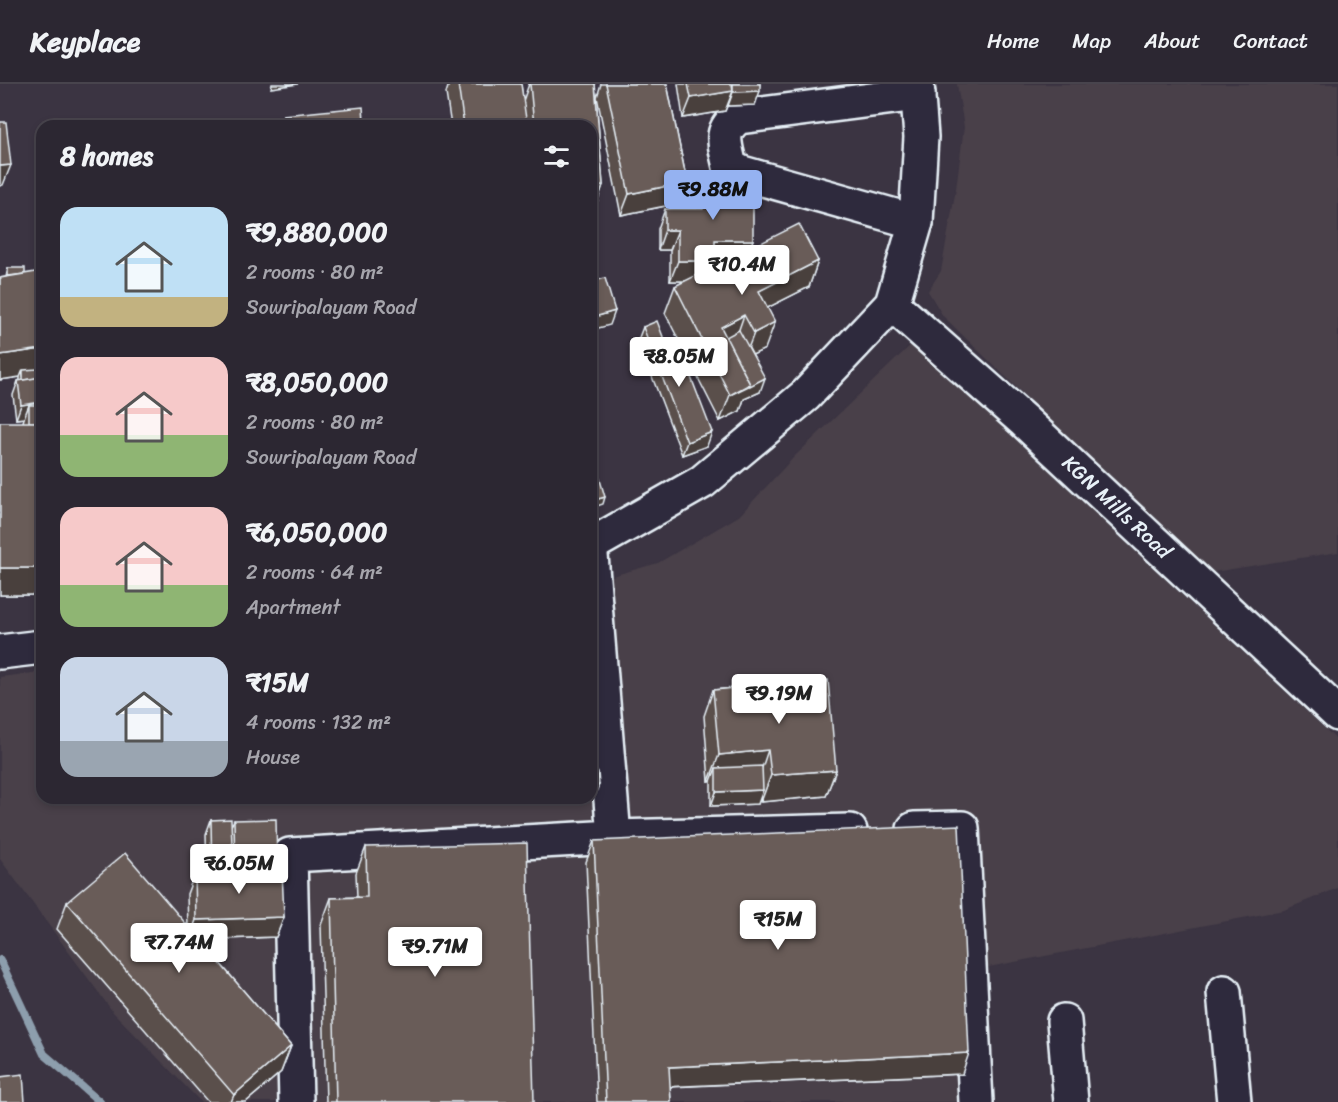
<!DOCTYPE html>
<html lang="en">
<head>
<meta charset="utf-8">
<style>
	:root { --surface:#2c2732; --page:#38333e; --text:#f1f3f6; --muted:#a6a5ac; --line:#48444d; --accent:#95b2f1 }
	body { margin:0; font-family:Sriracha,sans-serif; background:var(--page); color:var(--text); height:100vh; display:flex; flex-direction:column; font-size:22px; white-space:nowrap }
	* { box-sizing:border-box; margin:0 }
	p { font-size:20px; color:var(--muted) }
	.icon { flex:none; width:33px; height:33px; fill:none; stroke:currentColor; stroke-width:2; stroke-linecap:round; stroke-linejoin:round }
	.map { position:relative; flex:1; overflow:hidden }
	.details { position:absolute; left:36px; top:36px; width:561px; height:684px; display:flex; flex-direction:column; background:var(--surface); border-radius:18px; box-shadow:0 3px 9px #0003,0 0 0 2px var(--line) }
	.details>* { flex:none }
	.price { position:absolute; translate:-50% -51px; padding:0 14px; border-radius:6px; background:#fff; color:#222; font-size:20px; line-height:39px; filter:drop-shadow(0 2px 3px #0008) }
	.price::after { content:''; position:absolute; left:50%; top:36px; width:18px; height:14px; margin-left:-9px; background:inherit; clip-path:polygon(0 0,100% 0,50% 100%) }
	.price.active { background:var(--accent); color:#111 }
	ul { padding:0; list-style:none }
	li { display:flex; align-items:center; gap:18px; height:150px; padding:0 24px }
	li span { display:grid; place-items:center; flex:none; width:168px; height:120px; border-radius:18px; color:#555 }
	li>.icon { margin-inline-start:auto }
	span .icon { width:72px; height:72px; fill:#fffc; stroke-width:1 }
	li b { font-size:26px }
	h2 { display:flex; justify-content:space-between; align-items:center; height:72px; padding:0 24px; font-size:26px }
	header { display:flex; align-items:center; gap:36px; box-sizing:border-box; height:84px; padding:0 30px; background:var(--surface); border-bottom:2px solid var(--line) }
	header strong { font-size:28px }
	nav { display:flex; gap:33px; margin-inline-start:auto; font-size:21px }
	.map>svg:first-child { display:block }
</style>
</head>
<body>
<header>
<strong>Keyplace</strong>
<nav><a>Home</a><a>Map</a><a>About</a><a>Contact</a></nav>
</header>
<div class="map">
<svg width="1338" height="1018" viewBox="0 0 1338 1018">
	<rect width="100%" height="100%" fill="#3b3442"/>
	<filter id="ink" filterUnits="userSpaceOnUse"><feTurbulence type="fractalNoise" baseFrequency=".0167" numOctaves="2"/><feDisplacementMap in="SourceGraphic" scale="12" xChannelSelector="R" yChannelSelector="G"/><feConvolveMatrix kernelMatrix="1 2 1 2 8 2 1 2 1" color-interpolation-filters="sRGB"/></filter>
	<g filter="url(#ink)">
		<g fill="#494049">
			<polygon points="957,0 1338,0 1338,468 1207,489 943,232 928,207 941,187 956,105 964,43"/>
			<polygon points="913,259 1338,657 1338,804 1284,826 978,885 982,1018 201,1018 113,928 0,775 0,593 42,588 42,714 591,714 591,498 658,479 739,432 794,373"/>
		</g>
		<g fill="none" stroke-linecap="round" stroke-linejoin="round">
			<polyline stroke="#8d9ead" stroke-width="8" points="0,876 44,970 100,1018"/>
			<defs>
				<g id="minor">
					<path d="M 916,138 L 742,89 L 730,83 C 726,62 717,47 739,33 L 918,10"/>
					<polyline points="892,220 1024,337 1338,630"/>
					<polyline points="591,461 702,398 806,311 892,220 916,138 921,53 917,0"/>
					<polyline points="591,471 614,753"/>
					<polyline points="0,568 42,563"/>
					<polyline points="914,745 962,744 976,1018"/>
					<polyline points="1224,908 1234,1018"/>
					<polyline points="1064,937 1071,1018"/>
					<polyline points="296,1018 290,771 614,753 850,747"/>
				</g>
			</defs>
			<use href="#minor" stroke="#e8f1f8" stroke-width="38"/>
			<use href="#minor" stroke="#2f2a3d" stroke-width="33"/>
		</g>
		<g fill="#5a4f4c" stroke="#e8f1f8" stroke-width="1.5" fill-rule="evenodd">
			<polygon points="449,0 521,0 523,17 529,0 595,0 603,101 596,121 591,122 591,42 451,42 446,9"/>
			<polygon points="601,0 667,0 687,98 680,119 621,131 597,13"/>
			<polygon points="678,0 760,0 755,21 728,22 728,20 725,27 683,34"/>
			<polygon points="283,31 364,37 362,42 279,42"/>
			<path d="M 703,99 L 749,165 L 818,177 L 809,203 L 767,224 L 765,265 L 752,271 L 760,308 L 744,315 L 740,327 L 720,337 L 665,229 L 675,202 L 685,197 L 670,197 L 670,166 L 658,166 L 658,145 L 665,125 L 696,125 L 696,120 ZM 715,177 L 726,177 L 713,183 Z"/>
			<polygon points="8,184 25,190 42,290 38,290 42,511 0,511 23,338 24,334 16,335 13,311 18,297 20,296 20,293 0,296 0,194 6,193"/>
			<polygon points="643,243 678,292 707,362 682,371 638,256"/>
			<polygon points="739,593 759,602 836,686 826,712 761,718 761,713 758,720 711,722 711,697 709,697 704,632 713,606 735,604"/>
			<polygon points="211,736 231,742 234,736 276,786 284,833 276,853 200,856 291,962 281,988 246,1018 208,1018 57,845 67,818 188,843 187,810 195,789 207,789 206,750"/>
			<polygon points="594,757 962,990 670,1003 671,1018 597,1018 586,778"/>
			<polygon points="366,763 534,1018 326,1018 321,841 331,814 357,813 356,789"/>
		</g>
		<g fill="#4a403e" stroke="#e8f1f8" stroke-width="1.5">
			<polygon points="272,0 298,0 271,4"/>
			<polygon points="733,7 725,27 683,34 691,14"/>
			<polygon points="760,7 755,21 728,22 733,8"/>
			<polygon points="364,37 362,42 354,42 356,38"/>
			<polygon points="11,81 3,101 0,102 0,82"/>
			<polygon points="687,98 680,119 621,131 629,110"/>
			<polygon points="603,101 596,121 591,122 591,102"/>
			<polygon points="665,146 678,146 670,166 658,166"/>
			<polygon points="715,156 753,156 745,177 708,177"/>
			<polygon points="678,177 715,177 708,197 670,197"/>
			<polygon points="818,177 809,203 749,233 759,207"/>
			<polygon points="615,227 610,241 591,246 591,234"/>
			<polygon points="744,231 735,257 723,263 721,243"/>
			<polygon points="775,238 765,265 744,275 754,249"/>
			<polygon points="42,265 42,290 23,293 23,286 20,293 0,296 0,271"/>
			<polygon points="765,294 760,308 744,315 740,327 720,337 730,311"/>
			<polygon points="42,318 42,332 29,321 24,334 16,335 21,321"/>
			<polygon points="712,348 707,362 682,371 687,358"/>
			<polygon points="605,413 603,420 591,424 591,417"/>
			<rect x="0" y="484" width="42" height="27"/>
			<polygon points="768,666 759,693 716,684 711,697 709,697 719,671"/>
			<polygon points="836,686 826,712 761,718 771,691"/>
			<polygon points="599,701 596,708 591,709 591,702"/>
			<polygon points="763,706 758,720 711,722 716,708"/>
			<polygon points="277,784 272,797 232,791 235,785"/>
			<polygon points="284,833 276,853 189,856 196,836"/>
			<polygon points="291,962 281,988 246,1018 231,1018 234,1011"/>
			<polygon points="969,969 962,990 662,1003 669,983"/>
		</g>
		<g fill="#695c58" stroke="#e8f1f8" stroke-width="1.5">
			<polygon points="458,0 521,0 527,42 464,42"/>
			<polygon points="530,0 595,0 603,101 591,102 591,42 534,42"/>
			<polygon points="606,0 667,0 687,98 629,110"/>
			<polygon points="688,0 732,0 733,7 691,14"/>
			<polygon points="733,0 760,0 760,7 733,8"/>
			<polygon points="363,23 364,37 356,38 356,42 284,42 283,31"/>
			<polygon points="0,38 6,38 11,81 0,82"/>
			<polygon points="703,99 753,99 753,156 715,156 715,177 678,177 678,146 665,146 665,125 703,125"/>
			<polygon points="799,140 818,177 759,207 775,238 754,249 744,231 721,243 750,300 730,311 675,202"/>
			<polygon points="8,184 25,184 25,190 8,192"/>
			<polygon points="42,187 42,265 0,271 0,194"/>
			<polygon points="605,194 615,227 591,234 591,198"/>
			<polygon points="657,237 678,292 689,288 712,348 687,358 643,243"/>
			<polygon points="739,246 765,294 750,302 750,300 726,253"/>
			<polygon points="38,285 38,294 23,296 23,286"/>
			<polygon points="41,293 42,302 42,318 21,321 18,297"/>
			<rect x="29" y="321" width="13" height="17"/>
			<rect x="0" y="338" width="42" height="146"/>
			<polygon points="598,389 605,413 591,417 591,391"/>
			<polygon points="739,593 760,597 759,602 736,604"/>
			<polygon points="828,596 836,686 771,691 768,666 719,671 713,606"/>
			<polygon points="762,682 763,706 716,708 716,684"/>
			<polygon points="591,688 598,688 599,701 591,702"/>
			<polygon points="231,735 233,788 212,789 211,736"/>
			<polygon points="276,735 277,784 235,785 234,736"/>
			<polygon points="959,741 969,969 669,983 671,1018 606,1018 594,757"/>
			<polygon points="527,759 534,1018 336,1018 331,814 367,813 366,763"/>
			<polygon points="125,769 291,962 234,1011 67,818"/>
			<polygon points="282,786 284,833 196,836 195,789"/>
			<polygon points="23,990 25,1018 0,1018 0,993"/>
		</g>
	</g>
	<g text-anchor="middle" stroke-width="4.5" stroke-linejoin="round" paint-order="stroke">
		<g font-size="21" fill="#e8f1f8" stroke="#2f2a3d">
			<text transform="translate(1117 423) rotate(43)" y="7">KGN Mills Road</text>
		</g>
	</g>
</svg>
<b class="price active" style="left:713px;top:137px">₹9.88M</b>
<b class="price" style="left:742px;top:212px">₹10.4M</b>
<b class="price" style="left:679px;top:304px">₹8.05M</b>
<b class="price" style="left:779px;top:641px">₹9.19M</b>
<b class="price" style="left:239px;top:811px">₹6.05M</b>
<b class="price" style="left:778px;top:867px">₹15M</b>
<b class="price" style="left:179px;top:890px">₹7.74M</b>
<b class="price" style="left:435px;top:894px">₹9.71M</b>
<section class="details">
<h2>8 homes<svg class="icon" aria-label="filters" viewBox="0 0 24 24"><path d="M4 7h16M4 17h16"/><circle cx="9" cy="7" r="2"/><circle cx="15" cy="17" r="2"/></svg></h2>
<ul>
<li><span style="background:linear-gradient(#bfe0f5 75%,#c2b280 0)"><svg class="icon" aria-label="home" viewBox="0 0 24 24"><path d="M3 11l9-7 9 7M6 9v11h12V9"/></svg></span><div><b>₹9,880,000</b><p>2 rooms · 80 m²</p><p>Sowripalayam Road</p></div></li>
<li><span style="background:linear-gradient(#f6c9c9 65%,#8fb573 0)"><svg class="icon" aria-label="home" viewBox="0 0 24 24"><path d="M3 11l9-7 9 7M6 9v11h12V9"/></svg></span><div><b>₹8,050,000</b><p>2 rooms · 80 m²</p><p>Sowripalayam Road</p></div></li>
<li><span style="background:linear-gradient(#f6c9c9 65%,#8fb573 0)"><svg class="icon" aria-label="home" viewBox="0 0 24 24"><path d="M3 11l9-7 9 7M6 9v11h12V9"/></svg></span><div><b>₹6,050,000</b><p>2 rooms · 64 m²</p><p>Apartment</p></div></li>
<li><span style="background:linear-gradient(#c9d6e8 70%,#9aa5b1 0)"><svg class="icon" aria-label="home" viewBox="0 0 24 24"><path d="M3 11l9-7 9 7M6 9v11h12V9"/></svg></span><div><b>₹15M</b><p>4 rooms · 132 m²</p><p>House</p></div></li>
</ul>
</section>
</div>
</body>
</html>
